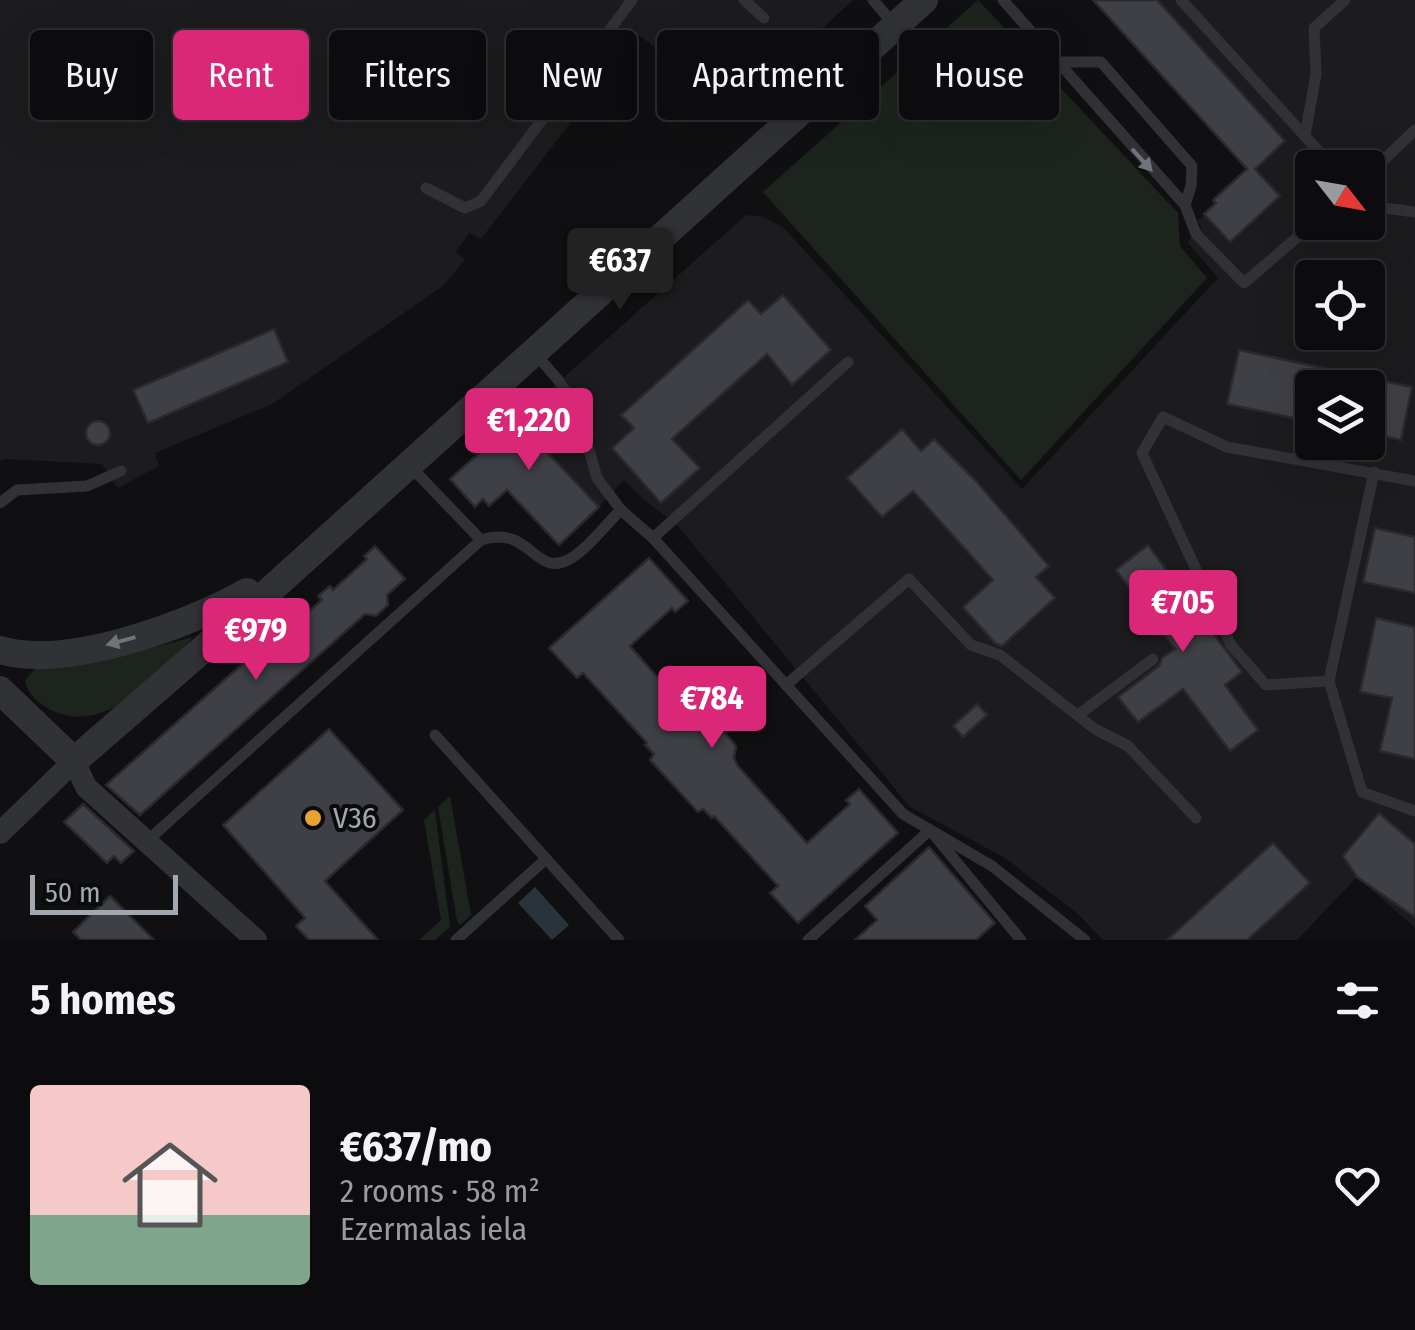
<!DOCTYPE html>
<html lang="en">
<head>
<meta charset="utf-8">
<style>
	:root { --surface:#0c0c0e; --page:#151517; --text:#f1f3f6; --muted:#9a9b9e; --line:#2c2c2e; --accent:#db2777 }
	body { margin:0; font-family:"Fira Sans Condensed",sans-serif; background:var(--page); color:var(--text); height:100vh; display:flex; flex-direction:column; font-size:38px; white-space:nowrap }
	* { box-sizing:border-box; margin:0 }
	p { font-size:32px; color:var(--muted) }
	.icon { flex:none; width:55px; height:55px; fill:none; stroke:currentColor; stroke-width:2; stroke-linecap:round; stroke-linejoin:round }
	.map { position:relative; height:940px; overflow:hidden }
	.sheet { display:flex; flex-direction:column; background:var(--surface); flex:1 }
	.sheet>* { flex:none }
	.hud { position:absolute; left:30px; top:30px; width:1355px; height:90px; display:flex; gap:20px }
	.needle { width:65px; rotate:121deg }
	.controls { position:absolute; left:1295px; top:150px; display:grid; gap:20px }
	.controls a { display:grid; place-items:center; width:90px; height:90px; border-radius:10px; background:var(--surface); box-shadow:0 10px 40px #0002,0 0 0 2px var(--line); font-size:50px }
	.scale { position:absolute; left:30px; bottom:25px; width:148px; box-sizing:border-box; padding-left:10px; border:5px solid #a2a8b2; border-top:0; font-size:28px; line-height:35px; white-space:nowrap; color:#a2a8b2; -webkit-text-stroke:8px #0b0b0d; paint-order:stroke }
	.price { position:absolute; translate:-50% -85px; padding:0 22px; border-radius:10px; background:var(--accent); color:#fff; font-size:32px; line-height:65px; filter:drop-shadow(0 2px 5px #0008) }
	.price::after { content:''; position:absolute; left:50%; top:60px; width:30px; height:22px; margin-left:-15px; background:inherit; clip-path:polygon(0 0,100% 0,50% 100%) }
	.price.current { background:#222; color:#fff }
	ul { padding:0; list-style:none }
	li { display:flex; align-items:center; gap:30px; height:250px; padding:0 30px }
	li+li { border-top:2px solid var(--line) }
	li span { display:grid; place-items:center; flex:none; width:280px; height:200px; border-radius:10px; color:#555 }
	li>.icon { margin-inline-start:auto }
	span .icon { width:120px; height:120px; fill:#fffc; stroke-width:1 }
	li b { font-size:42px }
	h2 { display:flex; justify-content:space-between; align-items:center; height:120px; padding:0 30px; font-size:42px }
	.pill { padding:0 35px; border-radius:10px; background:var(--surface); box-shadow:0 10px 40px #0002,0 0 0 2px var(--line); font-size:35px; line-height:90px }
	.pill.current { background:var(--accent); color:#fff }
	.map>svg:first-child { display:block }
</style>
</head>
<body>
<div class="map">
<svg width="1415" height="940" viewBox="0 0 1415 940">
	<rect width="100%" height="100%" fill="#101012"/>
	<g fill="#1c1c1e" fill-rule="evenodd">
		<polygon points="0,0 853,0 746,99 724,98 638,35 481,239 469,233 456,252 465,260 443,286 272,404 155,453 159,466 118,488 102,464 4,459 0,461"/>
		<path d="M 1093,0 L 1415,0 L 1415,928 L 1357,877 L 1297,940 L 1103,940 L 1078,914 L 1005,858 L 910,807 L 677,525 L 643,499 L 624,480 L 599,507 L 548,453 L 565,438 L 559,431 L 567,423 L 543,396 L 746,215 L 761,216 L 783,227 L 1022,489 L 1218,278 L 1187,242 L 1202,227 L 1197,221 L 1216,204 L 1213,200 L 1250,173 ZM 1312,168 L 1368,168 L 1368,222 L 1312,222 ZM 1312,278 L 1368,278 L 1368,332 L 1312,332 ZM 1312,388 L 1368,388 L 1368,442 L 1312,442 Z"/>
	</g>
	<g fill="#1d241d">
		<polygon points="978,0 1178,213 1180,246 1207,278 1021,480 763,192"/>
		<path d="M 193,637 C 158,674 106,739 49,709 C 37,702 27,693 25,680 L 35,669 L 116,657 Z"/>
		<polygon points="450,796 471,915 460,925 457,921 438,807"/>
		<polygon points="435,810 450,927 435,940 419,940 441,920 424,820"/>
	</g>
	<polygon fill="#2a3339" points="535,887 569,925 552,940 518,903"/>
	<g fill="#3f4045" stroke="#2a2a2e" stroke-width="2.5">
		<polygon points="1093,0 1157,0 1285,141 1255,169 1280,196 1230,242 1204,214 1216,203 1213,200 1247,169"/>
		<polygon points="783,295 831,350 792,385 767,354 721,395 672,439 700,468 661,503 612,448 634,428 621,415 748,300 761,314"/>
		<polygon points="274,329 288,362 148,423 133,390"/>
		<polygon points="1239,350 1412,387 1401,440 1368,433 1368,388 1312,388 1312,422 1227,404"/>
		<polygon points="543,396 567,423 559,431 566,437 548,453 599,507 559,545 507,490 489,506 483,499 475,507 450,479"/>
		<circle cx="98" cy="433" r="12"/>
		<polygon points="902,429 921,451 934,439 976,481 1049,566 1036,577 1055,598 1002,646 995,643 963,607 993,580 913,491 882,517 847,478"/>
		<polygon points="1375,528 1415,537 1415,593 1363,582"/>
		<polygon points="1148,545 1242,672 1225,685 1258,730 1230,751 1183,689 1138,722 1118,697 1159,666 1162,658 1175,649 1116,570"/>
		<polygon points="375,546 405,579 387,595 388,605 376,616 365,614 140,815 106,785 249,658 253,662 287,632 283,628 295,617 298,621 322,600 318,596 330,586 333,590 367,559 364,556"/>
		<polygon points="649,558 688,601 675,612 672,608 630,646 699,724 701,722 707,729 719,728 726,734 736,746 734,758 738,766 807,843 850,804 846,800 859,789 898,833 798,923 770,893 778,886 714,816 712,818 703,809 698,812 650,760 654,754 645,745 647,743 583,673 577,678 549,648"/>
		<polygon points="1376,618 1415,627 1415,759 1380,751 1392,698 1360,692"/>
		<polygon points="977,704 987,715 963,737 953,726"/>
		<polygon points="329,729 403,810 325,881 378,940 309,940 296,926 305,918 223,825"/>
		<polygon points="83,804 134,851 121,863 114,856 107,863 64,822"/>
		<polygon points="1379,813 1415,844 1415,917 1357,877 1343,856"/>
		<polygon points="1273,843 1310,883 1247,940 1167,940"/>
		<polygon points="929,847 995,923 976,940 855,940 877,920 865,906"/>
		<polygon points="110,896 154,940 81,940 73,932"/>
	</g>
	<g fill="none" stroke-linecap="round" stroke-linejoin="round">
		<g stroke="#313236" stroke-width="11">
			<polyline points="744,0 764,18"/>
			<polyline points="873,0 895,26"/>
			<polyline points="1003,0 1185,205 1196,234 1244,283 1315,222"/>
			<polyline points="1181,0 1334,168"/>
			<polyline points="1055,62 1101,62 1192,166 1191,186 1185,205"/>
			<polyline points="1305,136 1316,74 1314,28 1345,0"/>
			<polyline points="1368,175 1415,130"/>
			<polyline points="426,188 465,208 481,201 632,0"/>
			<polyline points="1368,206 1415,212"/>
			<polyline points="534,352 559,381 578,411 597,478 621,510"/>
			<polyline points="409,465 481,540"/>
			<polyline points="1374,472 1329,681 1266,685 1231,645 1142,453 1163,417 1227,447 1415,481"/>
			<polyline points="0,503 17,490 87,486 121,471"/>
			<polyline points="653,538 848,362"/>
			<polyline points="1329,681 1362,792 1415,811"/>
			<polyline points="786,685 909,579 971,645 1000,655 1095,729 1128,746 1196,818"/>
			<polyline points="1078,715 1153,659"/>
			<polyline points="435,735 619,940"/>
			<path d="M 146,842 L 481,540 C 531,524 533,577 568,560 C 587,550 605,525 621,510 L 653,538 L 903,814 L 992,866 L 1085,940"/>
			<polyline points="456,940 546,859"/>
			<polyline points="808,940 930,830 1021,940"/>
		</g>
		<polyline stroke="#313236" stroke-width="22" points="0,833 74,761 86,787 256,940"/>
		<g stroke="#313236" stroke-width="28">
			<path d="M 0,650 C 66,670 189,625 247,592"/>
			<polyline points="0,690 74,761 256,603 924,0"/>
		</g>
	</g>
	<defs><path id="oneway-solid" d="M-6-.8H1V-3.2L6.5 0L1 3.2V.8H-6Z" transform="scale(2.5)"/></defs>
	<g fill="#6f737a">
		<use href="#oneway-solid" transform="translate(1142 160) rotate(48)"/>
		<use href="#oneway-solid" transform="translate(121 641) rotate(165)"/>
	</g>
	<circle fill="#e9a331" stroke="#0b0b0d" stroke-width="4" cx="313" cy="818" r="10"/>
	<g text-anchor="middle" stroke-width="8" stroke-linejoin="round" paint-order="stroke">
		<g font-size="30" fill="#a2a8b2" stroke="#0b0b0d" text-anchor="start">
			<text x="333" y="828">V36</text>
		</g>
	</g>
</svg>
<div class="controls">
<a><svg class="needle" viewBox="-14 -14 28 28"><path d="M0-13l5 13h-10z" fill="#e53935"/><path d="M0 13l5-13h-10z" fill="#9a9b9e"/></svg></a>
<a><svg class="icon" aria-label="locate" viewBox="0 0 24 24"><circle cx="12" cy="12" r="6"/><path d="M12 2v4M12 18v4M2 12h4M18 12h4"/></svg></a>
<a><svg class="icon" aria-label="layers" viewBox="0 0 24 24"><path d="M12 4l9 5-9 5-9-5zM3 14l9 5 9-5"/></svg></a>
</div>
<div class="scale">50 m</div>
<b class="price current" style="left:620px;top:313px">€637</b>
<b class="price" style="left:529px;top:473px">€1,220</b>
<b class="price" style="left:1183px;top:655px">€705</b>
<b class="price" style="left:256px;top:683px">€979</b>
<b class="price" style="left:712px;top:751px">€784</b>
<div class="hud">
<a class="pill">Buy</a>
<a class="pill current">Rent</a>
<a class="pill">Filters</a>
<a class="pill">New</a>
<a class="pill">Apartment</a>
<a class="pill">House</a>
</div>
</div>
<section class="sheet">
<h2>5 homes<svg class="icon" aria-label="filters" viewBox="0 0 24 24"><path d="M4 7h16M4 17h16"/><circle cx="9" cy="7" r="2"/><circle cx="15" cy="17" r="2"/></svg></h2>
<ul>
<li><span style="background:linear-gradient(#f6c9c9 65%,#7fa58c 0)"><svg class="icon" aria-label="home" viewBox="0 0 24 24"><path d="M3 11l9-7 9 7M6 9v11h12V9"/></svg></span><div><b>€637/mo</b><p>2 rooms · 58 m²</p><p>Ezermalas iela</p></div><svg class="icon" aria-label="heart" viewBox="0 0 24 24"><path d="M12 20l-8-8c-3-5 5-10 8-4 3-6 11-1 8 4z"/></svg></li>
</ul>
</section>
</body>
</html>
